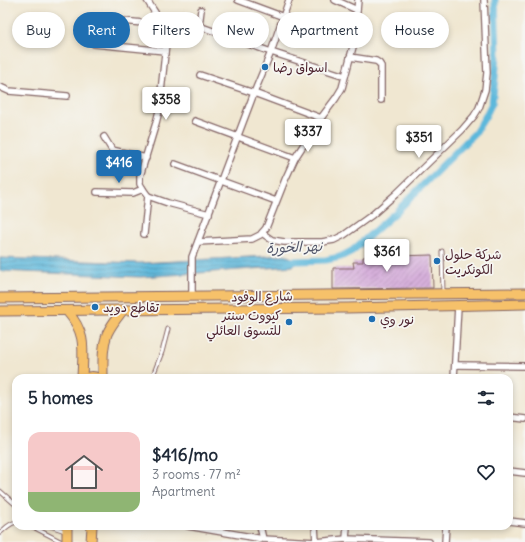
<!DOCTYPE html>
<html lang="en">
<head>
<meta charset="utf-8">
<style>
	:root { --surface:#fff; --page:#f6f6f7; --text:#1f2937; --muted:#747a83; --accent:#1f6fb2 }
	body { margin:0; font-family:Delius,"Playpen Sans Arabic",sans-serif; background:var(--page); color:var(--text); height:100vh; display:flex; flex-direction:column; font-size:15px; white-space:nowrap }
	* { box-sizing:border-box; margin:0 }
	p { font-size:13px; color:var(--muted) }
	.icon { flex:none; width:22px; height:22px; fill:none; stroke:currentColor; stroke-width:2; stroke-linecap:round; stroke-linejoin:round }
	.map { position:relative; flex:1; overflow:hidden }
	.drawer { position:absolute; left:12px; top:374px; width:501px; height:156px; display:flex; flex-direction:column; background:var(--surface); border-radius:12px; box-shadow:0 2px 6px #0003 }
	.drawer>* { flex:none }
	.hud { position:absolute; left:12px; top:12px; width:501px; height:36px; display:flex; gap:8px }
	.price { position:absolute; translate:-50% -34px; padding:0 9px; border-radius:4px; background:#fff; color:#222; font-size:13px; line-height:26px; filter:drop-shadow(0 1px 2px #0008) }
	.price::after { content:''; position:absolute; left:50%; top:24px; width:12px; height:9px; margin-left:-6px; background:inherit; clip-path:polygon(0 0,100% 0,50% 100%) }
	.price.active { background:var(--accent); color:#fff }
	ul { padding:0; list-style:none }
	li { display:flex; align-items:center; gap:12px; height:100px; padding:0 16px }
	li span { display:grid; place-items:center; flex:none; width:112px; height:80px; border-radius:12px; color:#555 }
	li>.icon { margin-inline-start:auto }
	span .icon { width:48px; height:48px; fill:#fffc; stroke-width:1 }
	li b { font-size:17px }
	h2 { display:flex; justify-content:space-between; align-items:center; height:48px; padding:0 16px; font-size:17px }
	.chip { padding:0 14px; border-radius:18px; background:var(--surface); box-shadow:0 2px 6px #0003; font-size:14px; line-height:36px }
	.chip.active { background:var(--accent); color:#fff }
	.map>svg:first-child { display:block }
</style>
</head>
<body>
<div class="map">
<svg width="525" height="542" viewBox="0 0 525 542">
	<defs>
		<pattern id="water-rules" width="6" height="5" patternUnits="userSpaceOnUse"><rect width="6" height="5" fill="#5db8db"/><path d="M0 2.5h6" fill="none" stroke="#4f95b2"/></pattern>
		<pattern id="building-hatch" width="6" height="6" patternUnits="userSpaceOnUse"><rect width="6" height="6" fill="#d7b1dc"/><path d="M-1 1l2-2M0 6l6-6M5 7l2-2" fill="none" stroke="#b08fb3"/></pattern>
	</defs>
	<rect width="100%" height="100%" fill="#f6f6f2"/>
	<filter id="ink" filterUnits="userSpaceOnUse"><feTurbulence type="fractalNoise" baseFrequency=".025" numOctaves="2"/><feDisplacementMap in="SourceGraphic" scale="8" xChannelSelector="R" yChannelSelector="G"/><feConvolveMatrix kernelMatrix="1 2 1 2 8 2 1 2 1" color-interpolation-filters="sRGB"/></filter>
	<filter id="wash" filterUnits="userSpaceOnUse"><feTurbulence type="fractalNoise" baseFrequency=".012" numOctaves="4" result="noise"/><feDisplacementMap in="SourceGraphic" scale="16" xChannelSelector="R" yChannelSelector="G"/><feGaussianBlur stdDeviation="0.9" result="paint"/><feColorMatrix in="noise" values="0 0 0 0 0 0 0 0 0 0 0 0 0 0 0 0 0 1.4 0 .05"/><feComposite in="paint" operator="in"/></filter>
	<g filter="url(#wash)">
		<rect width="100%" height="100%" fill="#f0e7d1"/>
		<polygon fill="url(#water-rules)" stroke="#546c83" points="285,255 292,258 297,261 295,264 293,266 171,275 140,277 0,271 0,258 140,263"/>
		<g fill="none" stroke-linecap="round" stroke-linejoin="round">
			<polyline stroke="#5db8db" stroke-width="7" points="288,261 297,261 326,260 340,257 352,251 394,214 475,133 485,117 492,103 495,78 497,55 495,0"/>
		</g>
		<g id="blocks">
			<polygon fill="url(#building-hatch)" points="432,255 433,288 333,289 333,268 354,268 353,262 363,262 363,257"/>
		</g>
	</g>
	<g filter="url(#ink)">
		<use href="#blocks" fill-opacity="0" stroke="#846565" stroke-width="1"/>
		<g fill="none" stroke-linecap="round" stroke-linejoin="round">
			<defs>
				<g id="lane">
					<polyline points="442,251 443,293"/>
					<polyline points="152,378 162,352 168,329"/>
					<polyline points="0,491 16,505"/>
					<polyline points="31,526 62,542"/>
					<polyline points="50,526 65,531"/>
					<path d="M 0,533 C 5,528 9,524 16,522"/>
				</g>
				<g id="street">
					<path d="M 147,0 C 157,17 166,24 166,44 L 159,111 L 156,123 L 140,176 L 140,184 L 143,189 L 148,196 L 168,203 L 209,214"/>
					<polyline points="238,0 354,43"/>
					<polyline points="335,0 357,10"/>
					<polyline points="92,18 163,25 199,26 271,52 345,76"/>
					<polyline points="199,26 201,10"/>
					<polyline points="94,44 165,51"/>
					<polyline points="350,57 376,61 379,63 381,66 381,100"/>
					<polyline points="200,75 254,93 321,118"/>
					<polyline points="0,87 9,91 67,96"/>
					<polyline points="195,121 295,158"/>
					<polyline points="104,137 112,150 146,158"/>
					<polyline points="175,164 276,201"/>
					<polyline points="97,192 133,193 143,189"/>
					<polyline points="262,233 272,240 284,242 322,242 334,240 344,235 372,215 396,194 462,130 474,116 479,108 485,90 487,73 484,0"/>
					<polyline points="144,234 148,196"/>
					<polyline points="198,242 252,239 260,235 266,228 285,180 295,158 321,118 336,98 342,88 354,43 358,0"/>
					<polyline points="192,296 192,257 254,93 271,52 289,0"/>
					<polyline points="455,365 525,366"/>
					<polyline points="454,378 458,306"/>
					<polyline points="509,417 525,419"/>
					<polyline points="509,471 525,473"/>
					<polyline points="509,521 525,523"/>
					<polyline points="188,526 263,539 316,542 346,539 429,542"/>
					<polyline points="260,526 263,539"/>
					<polyline points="315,526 316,542"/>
					<polyline points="346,539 347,526"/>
					<polyline points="445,542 446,526"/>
				</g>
				<g id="primary">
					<polyline points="0,298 525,293"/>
					<polyline points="0,311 347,308 525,304"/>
					<path d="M 67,311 C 87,334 83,349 82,378"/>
					<path d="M 86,378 C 90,376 94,376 98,378"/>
					<path d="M 103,378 C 103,363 102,348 107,334 C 111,325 117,318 123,310"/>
					<polyline points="67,542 67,526"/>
					<polyline points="91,542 92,526"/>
				</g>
			</defs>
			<use href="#lane" stroke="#846565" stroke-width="5"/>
			<use href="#street" stroke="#846565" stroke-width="8"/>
			<use href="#primary" stroke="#846565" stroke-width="11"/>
			<use href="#lane" stroke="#fff" stroke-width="3"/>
			<use href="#street" stroke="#fff" stroke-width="5.5"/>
			<use href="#primary" stroke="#f6c16b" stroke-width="9"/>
		</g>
	</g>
	<g fill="#1f6fb2" stroke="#f6f6f2" stroke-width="1.5">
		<circle cx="265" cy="67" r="4"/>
		<circle cx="437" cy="261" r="4"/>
		<circle cx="95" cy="307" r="4"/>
		<circle cx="372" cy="319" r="4"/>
		<circle cx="289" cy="322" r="4"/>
	</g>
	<g text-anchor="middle" stroke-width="3.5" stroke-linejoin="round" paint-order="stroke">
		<g font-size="13" fill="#4a1f2b" stroke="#f6f6f2" text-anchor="start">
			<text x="273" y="72">اسواق رضا</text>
			<text x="445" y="259">شركة حلول<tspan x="445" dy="15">الكونكريت</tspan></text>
			<text x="103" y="312">تقاطع دويد</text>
			<text x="281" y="320" text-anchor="end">كيووت سنتر<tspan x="281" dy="15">للتسوق العائلي</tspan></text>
			<text x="380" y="324">نور وي</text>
		</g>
		<g font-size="13" fill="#4a1f2b" stroke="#f6f6f2">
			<text transform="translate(262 296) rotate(-1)" y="5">شارع الوفود</text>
		</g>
		<g font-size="14" font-style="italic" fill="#515569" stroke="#f6f6f2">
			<text transform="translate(294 247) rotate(-2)" y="5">نهر الخورة</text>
		</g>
	</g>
</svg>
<b class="price" style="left:166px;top:121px">$358</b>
<b class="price" style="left:308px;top:153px">$337</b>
<b class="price" style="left:419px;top:159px">$351</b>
<b class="price active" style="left:119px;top:184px">$416</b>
<b class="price" style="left:387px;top:273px">$361</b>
<div class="hud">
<a class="chip">Buy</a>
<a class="chip active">Rent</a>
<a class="chip">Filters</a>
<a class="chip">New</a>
<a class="chip">Apartment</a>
<a class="chip">House</a>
</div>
<section class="drawer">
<h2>5 homes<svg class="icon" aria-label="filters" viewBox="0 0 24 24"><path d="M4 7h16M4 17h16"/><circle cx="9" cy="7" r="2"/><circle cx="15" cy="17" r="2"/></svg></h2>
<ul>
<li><span style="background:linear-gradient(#f6c9c9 75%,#8fb573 0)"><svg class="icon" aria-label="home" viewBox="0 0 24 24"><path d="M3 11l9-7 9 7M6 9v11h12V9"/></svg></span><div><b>$416/mo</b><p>3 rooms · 77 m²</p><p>Apartment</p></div><svg class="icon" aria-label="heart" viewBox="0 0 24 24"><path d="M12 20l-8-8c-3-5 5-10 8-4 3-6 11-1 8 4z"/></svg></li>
</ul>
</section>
</div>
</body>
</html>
